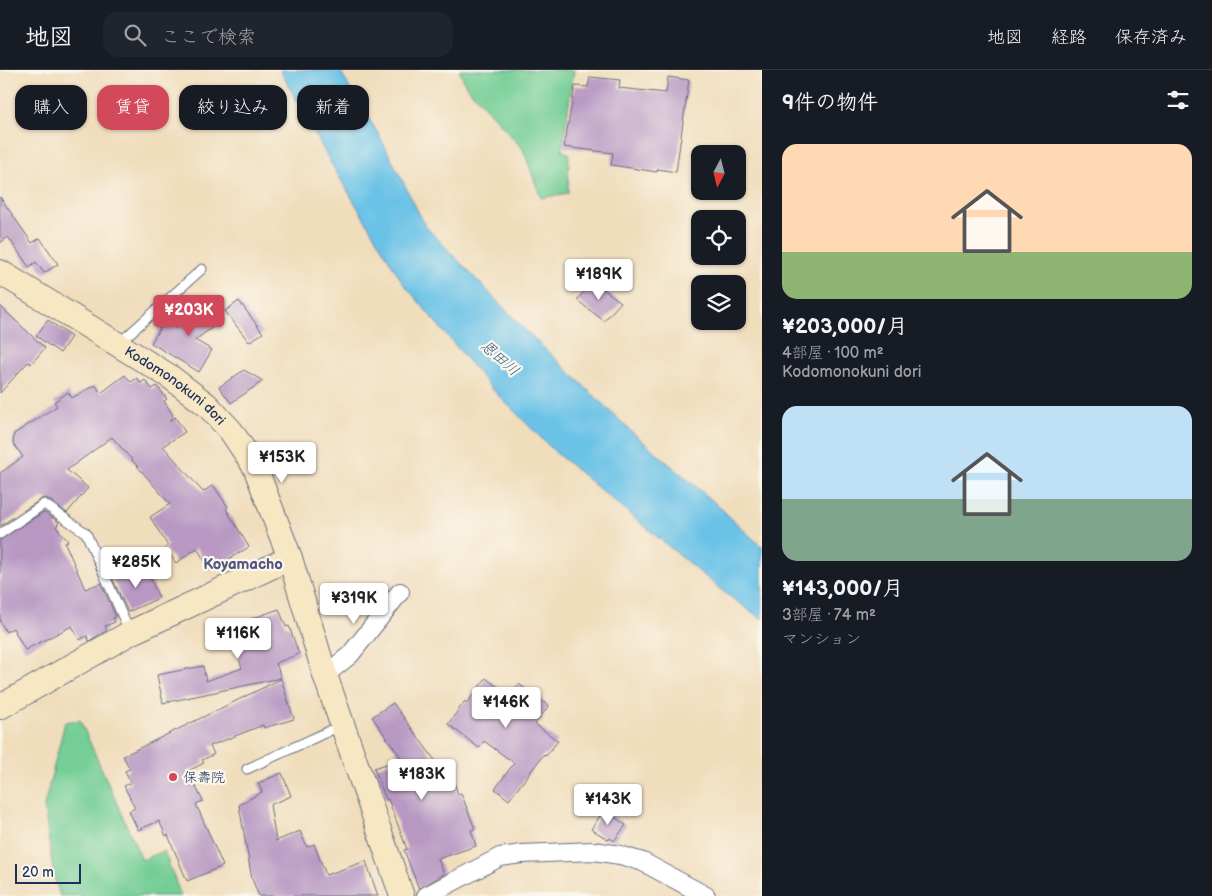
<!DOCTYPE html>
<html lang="ja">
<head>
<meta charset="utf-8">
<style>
	:root { --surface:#171b24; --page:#20242c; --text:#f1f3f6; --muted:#9ea1a6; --line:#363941; --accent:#d1495b }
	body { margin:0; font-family:"Balsamiq Sans","Klee One",sans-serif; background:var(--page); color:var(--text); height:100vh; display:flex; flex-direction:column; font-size:19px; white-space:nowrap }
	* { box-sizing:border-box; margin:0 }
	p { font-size:16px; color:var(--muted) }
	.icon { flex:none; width:28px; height:28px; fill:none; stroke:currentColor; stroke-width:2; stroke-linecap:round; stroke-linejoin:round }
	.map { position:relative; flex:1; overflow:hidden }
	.sheet { display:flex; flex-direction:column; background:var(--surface); width:450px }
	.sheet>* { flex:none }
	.top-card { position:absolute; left:15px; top:15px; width:475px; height:45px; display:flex; gap:10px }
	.needle { width:32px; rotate:187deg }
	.fabs { position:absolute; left:691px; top:75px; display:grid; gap:10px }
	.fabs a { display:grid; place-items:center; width:55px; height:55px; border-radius:10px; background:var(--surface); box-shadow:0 1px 4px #0004; font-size:25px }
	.scale { position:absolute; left:15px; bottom:12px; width:66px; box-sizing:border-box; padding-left:5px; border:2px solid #1b2f5e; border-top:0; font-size:14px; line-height:18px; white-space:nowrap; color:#1b2f5e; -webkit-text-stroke:4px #fbf7ec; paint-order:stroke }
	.price { position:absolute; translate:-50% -42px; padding:0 11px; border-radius:5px; background:#fff; color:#222; font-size:16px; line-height:32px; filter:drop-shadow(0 1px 2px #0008) }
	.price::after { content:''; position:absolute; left:50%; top:30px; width:15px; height:11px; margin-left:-8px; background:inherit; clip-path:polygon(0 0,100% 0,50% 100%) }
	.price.selected { background:var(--accent); color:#fff }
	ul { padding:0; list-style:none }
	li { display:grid; align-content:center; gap:10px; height:265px; padding:0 20px }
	li span { display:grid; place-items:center; height:155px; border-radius:15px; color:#555 }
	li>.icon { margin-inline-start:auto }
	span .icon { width:90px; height:90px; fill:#fffc; stroke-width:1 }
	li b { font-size:21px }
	h2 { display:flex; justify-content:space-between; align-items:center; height:60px; padding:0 20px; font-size:21px }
	.chip { padding:0 18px; border-radius:15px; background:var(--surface); box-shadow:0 1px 4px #0004; font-size:18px; line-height:45px }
	.chip.selected { background:var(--accent); color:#fff }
	header { display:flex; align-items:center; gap:30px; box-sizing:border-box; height:70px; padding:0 25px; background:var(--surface); border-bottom:1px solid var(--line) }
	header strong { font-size:24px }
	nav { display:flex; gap:28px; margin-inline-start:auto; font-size:18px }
	.search { width:350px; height:45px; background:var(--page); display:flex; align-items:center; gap:12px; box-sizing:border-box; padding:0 18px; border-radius:15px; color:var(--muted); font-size:19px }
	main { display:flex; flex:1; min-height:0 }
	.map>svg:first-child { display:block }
</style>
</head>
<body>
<header>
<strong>地図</strong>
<div class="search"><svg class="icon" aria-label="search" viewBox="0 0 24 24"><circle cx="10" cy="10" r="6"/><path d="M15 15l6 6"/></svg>ここで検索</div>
<nav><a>地図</a><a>経路</a><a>保存済み</a></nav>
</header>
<main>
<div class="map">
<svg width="762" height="826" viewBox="0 0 762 826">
	<rect width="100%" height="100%" fill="#fbf7ec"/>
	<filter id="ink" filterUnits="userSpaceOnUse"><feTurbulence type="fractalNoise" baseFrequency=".02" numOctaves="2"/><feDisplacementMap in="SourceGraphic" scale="10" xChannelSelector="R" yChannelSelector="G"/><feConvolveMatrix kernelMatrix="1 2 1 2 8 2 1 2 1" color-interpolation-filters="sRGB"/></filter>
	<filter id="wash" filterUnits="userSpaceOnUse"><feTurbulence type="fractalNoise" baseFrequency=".0096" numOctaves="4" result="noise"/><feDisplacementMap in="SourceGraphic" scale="20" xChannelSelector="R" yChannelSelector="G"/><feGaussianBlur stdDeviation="1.12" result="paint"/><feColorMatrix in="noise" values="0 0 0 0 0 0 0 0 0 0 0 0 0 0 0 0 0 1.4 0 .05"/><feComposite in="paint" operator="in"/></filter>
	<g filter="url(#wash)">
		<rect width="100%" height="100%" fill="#f0ddbc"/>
		<g fill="#75ce95" stroke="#487e7a">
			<polygon points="459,0 574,0 562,81 569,83 568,123 541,128 523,79 466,16"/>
			<polygon points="80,650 142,790 164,781 181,826 60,826 54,806 44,736 65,652"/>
		</g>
		<polygon fill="#6ac2e7" stroke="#4278a2" points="280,0 340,0 349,17 379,65 426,157 522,257 633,363 715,433 762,477 762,549 725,523 555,382 491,318 403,213 332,95"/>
		<g id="blocks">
			<g fill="#b898c3">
				<polygon points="590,7 620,10 619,18 666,23 668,7 689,10 676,102 658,99 657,102 611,95 613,83 564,77 575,16 588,17"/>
				<polygon points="0,127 32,173 40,168 58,194 44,203 36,192 29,197 8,167 0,173"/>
				<polygon points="592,211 621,232 604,251 577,230"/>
				<polygon points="239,231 263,263 249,272 225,241"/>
				<polygon points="209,232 223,250 195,270 212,280 199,302 151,273 164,251 175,258"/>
				<polygon points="0,236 45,278 31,294 28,292 0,323"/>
				<polygon points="48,250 71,267 60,283 36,266"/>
				<polygon points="244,300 263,311 231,333 219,317"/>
				<polygon points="125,305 131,312 137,308 141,313 145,310 152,319 157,316 167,329 164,331 173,345 169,351 175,347 185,362 163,376 203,422 213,415 228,437 226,439 249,477 210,500 197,478 176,493 165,478 168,476 150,447 170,434 112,367 67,400 88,418 67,443 48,429 43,428 0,456 0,403 23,387 13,373 14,364 57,336 54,332 68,322 72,328 95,315 101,323"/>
				<polygon points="44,442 59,452 56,457 68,471 65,473 85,519 101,513 116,547 113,548 115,552 105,556 107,560 89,571 87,566 79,570 72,556 25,580 13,558 6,562 0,551 0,470"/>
				<polygon points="146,499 159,528 128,542 112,508 126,502 128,506"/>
				<polygon points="279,539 286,557 289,556 299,584 276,593 281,608 163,633 157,605 203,596 206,611 242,598 228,557"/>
				<polygon points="486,608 510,626 519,614 549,636 535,654 558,671 546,686 544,684 509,730 495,719 514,693 484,671 479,678 448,654 465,631 467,633"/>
				<polygon points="281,609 294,649 264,658 263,655 210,676 214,684 202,690 204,693 188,701 203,731 196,734 223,796 187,811 168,765 166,766 159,751 138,760 129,741 135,738 124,716 131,713 125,701 130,699 123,686"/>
				<polygon points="393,633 448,708 452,707 458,724 461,723 475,759 471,760 476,776 438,789 444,804 419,819 404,780 407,779 388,729 386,730 374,698 402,689 372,647"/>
				<polygon points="282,703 291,726 270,735 276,771 300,761 307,777 314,774 326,805 366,791 378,826 259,826 252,809 239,735 262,722 258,713"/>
				<polygon points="604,740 626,755 614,771 610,768 609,770 591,759"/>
			</g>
		</g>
	</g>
	<g filter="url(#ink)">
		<use href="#blocks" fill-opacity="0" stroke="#666c7f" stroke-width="1"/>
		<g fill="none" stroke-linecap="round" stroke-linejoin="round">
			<defs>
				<g id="lane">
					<polyline points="118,274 202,199"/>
					<polyline points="0,464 44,434 86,463 130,563"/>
					<polyline points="247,699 342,655"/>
				</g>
				<g id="street">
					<polyline points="325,605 350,585 400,522"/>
					<polyline points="426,826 500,787 522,784 594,781 620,785 643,792 706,826"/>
				</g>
				<g id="secondary">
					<path id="s1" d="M 0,202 L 169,306 L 207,335 L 231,361 L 255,397 L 290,488 L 325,605 L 402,826"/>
					<polyline points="0,637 130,563 290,488"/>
				</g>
			</defs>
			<use href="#lane" stroke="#666c7f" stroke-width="11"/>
			<use href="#street" stroke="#666c7f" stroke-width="20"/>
			<use href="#secondary" stroke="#666c7f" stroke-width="26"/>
			<use href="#lane" stroke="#fff" stroke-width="9"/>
			<use href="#street" stroke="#fff" stroke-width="18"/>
			<use href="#secondary" stroke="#f8e7c3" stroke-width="24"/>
		</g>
	</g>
	<circle fill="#d1495b" stroke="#fbf7ec" stroke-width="2" cx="173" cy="707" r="5"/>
	<g text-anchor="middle" stroke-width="4.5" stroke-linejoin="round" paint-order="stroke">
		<g font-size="14" fill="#1b2f5e" stroke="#fbf7ec">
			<text dy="5" stroke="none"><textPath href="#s1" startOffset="209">Kodomonokuni dori</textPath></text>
		</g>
		<g font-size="14" fill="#1b2f5e" stroke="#fbf7ec" text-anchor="start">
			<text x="183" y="712">保壽院</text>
		</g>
		<g font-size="15" font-style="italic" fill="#335b87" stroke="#fbf7ec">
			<text transform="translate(500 288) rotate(41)" y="5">恩田川</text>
		</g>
		<g font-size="15" font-weight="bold" fill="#525481" stroke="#fbf7ec">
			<text x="243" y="499">Koyamacho</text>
		</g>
	</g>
</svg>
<div class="fabs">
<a><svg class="needle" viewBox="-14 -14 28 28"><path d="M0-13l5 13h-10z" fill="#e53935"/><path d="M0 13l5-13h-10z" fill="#9ea1a6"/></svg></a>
<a><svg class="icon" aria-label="locate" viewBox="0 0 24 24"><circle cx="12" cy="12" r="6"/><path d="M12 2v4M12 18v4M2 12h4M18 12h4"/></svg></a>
<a><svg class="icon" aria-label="layers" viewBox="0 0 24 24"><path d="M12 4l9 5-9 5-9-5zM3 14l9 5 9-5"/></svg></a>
</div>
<div class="scale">20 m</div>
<b class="price" style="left:599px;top:231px">¥189K</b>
<b class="price selected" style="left:189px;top:267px">¥203K</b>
<b class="price" style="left:282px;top:414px">¥153K</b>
<b class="price" style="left:136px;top:519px">¥285K</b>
<b class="price" style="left:354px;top:555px">¥319K</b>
<b class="price" style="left:238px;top:590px">¥116K</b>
<b class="price" style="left:506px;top:659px">¥146K</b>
<b class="price" style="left:422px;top:731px">¥183K</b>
<b class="price" style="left:608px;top:756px">¥143K</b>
<div class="top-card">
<a class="chip">購入</a>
<a class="chip selected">賃貸</a>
<a class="chip">絞り込み</a>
<a class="chip">新着</a>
</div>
</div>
<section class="sheet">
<h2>9件の物件<svg class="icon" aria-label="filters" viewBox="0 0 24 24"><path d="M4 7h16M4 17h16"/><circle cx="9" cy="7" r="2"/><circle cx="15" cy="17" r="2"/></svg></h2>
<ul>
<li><span style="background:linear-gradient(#ffd9b3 70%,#8fb573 0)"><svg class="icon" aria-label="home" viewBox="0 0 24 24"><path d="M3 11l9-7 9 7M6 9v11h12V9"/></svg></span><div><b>¥203,000/月</b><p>4部屋 · 100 m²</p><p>Kodomonokuni dori</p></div></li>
<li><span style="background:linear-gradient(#bfe0f5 60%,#7fa58c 0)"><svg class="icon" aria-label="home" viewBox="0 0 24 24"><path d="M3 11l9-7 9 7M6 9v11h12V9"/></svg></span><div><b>¥143,000/月</b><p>3部屋 · 74 m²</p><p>マンション</p></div></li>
</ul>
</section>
</main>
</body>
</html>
